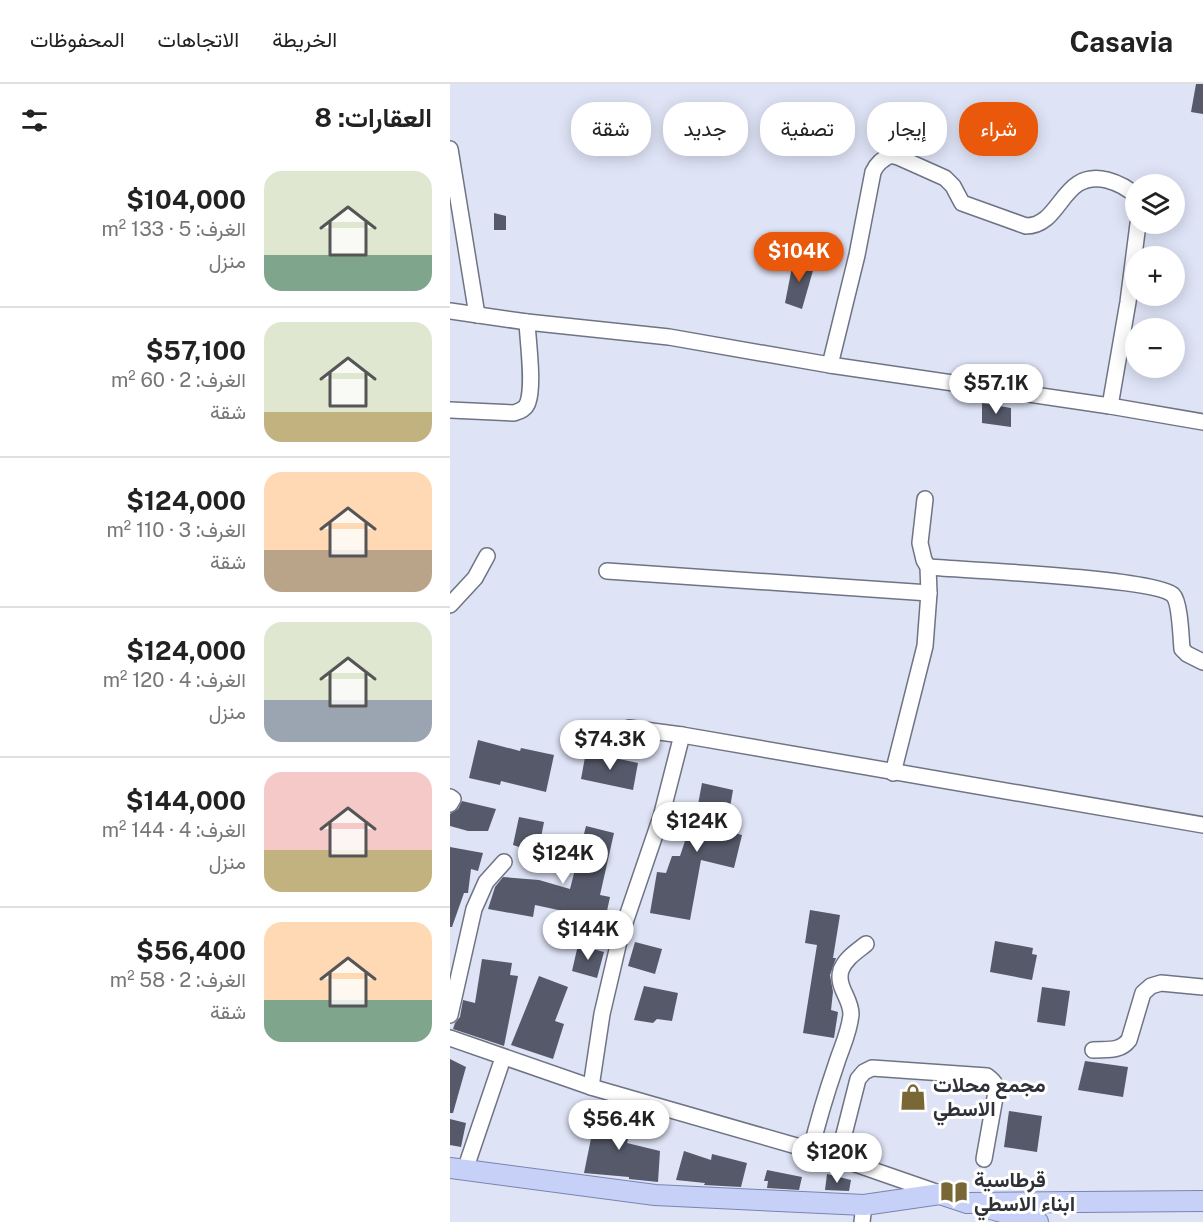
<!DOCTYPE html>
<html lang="ar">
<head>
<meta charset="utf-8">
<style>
	:root { --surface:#fff; --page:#f6f6f6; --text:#222; --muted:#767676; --line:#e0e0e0; --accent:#ea580c }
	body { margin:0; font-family:"Public Sans",Vazirmatn,sans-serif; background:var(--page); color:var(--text); direction:rtl; height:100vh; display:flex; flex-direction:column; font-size:22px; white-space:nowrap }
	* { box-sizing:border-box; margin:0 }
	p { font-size:20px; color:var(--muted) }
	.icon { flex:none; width:33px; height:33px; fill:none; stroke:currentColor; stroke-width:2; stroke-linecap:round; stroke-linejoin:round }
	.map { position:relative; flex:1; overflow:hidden; direction:ltr }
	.panel { display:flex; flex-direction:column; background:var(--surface); width:450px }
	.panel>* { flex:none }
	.guide { position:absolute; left:18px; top:18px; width:570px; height:54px; direction:rtl; display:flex; gap:12px }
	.tools { position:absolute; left:675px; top:90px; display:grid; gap:12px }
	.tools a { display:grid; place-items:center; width:60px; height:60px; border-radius:50%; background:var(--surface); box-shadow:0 3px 15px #0003; font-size:30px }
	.price { position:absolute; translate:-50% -51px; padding:0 14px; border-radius:21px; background:#fff; color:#222; font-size:20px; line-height:39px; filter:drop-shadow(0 2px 3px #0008) }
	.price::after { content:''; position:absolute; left:50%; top:36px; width:18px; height:14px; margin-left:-9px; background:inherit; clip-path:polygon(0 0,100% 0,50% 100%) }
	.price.on { background:var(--accent); color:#fff }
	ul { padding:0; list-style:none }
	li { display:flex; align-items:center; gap:18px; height:150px; padding:0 18px }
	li+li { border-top:2px solid var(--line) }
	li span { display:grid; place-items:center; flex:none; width:168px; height:120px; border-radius:18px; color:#555 }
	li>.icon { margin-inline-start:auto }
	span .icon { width:72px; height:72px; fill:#fffc; stroke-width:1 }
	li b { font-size:26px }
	h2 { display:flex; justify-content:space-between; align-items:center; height:72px; padding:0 18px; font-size:26px }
	.chip { padding:0 21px; border-radius:24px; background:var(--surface); box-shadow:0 3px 15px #0003; font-size:21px; line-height:54px }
	.chip.on { background:var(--accent); color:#fff }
	header { display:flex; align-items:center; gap:36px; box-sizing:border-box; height:84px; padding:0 30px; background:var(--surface); border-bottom:2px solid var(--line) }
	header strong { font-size:28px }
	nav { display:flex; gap:33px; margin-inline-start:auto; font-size:21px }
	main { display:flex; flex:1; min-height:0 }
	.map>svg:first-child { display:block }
</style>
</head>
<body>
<header>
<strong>Casavia</strong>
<nav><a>الخريطة</a><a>الاتجاهات</a><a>المحفوظات</a></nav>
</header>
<main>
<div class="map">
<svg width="753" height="1138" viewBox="0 0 753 1138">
	<rect width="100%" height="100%" fill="#dee3f6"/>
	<g fill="#555969">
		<polygon points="746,0 753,0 753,30 741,28"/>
		<polygon points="44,129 56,132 56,146 44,146"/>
		<polygon points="344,173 364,183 352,225 335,219"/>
		<polygon points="532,319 561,324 561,343 532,339"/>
		<polygon points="28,656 70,667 71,664 104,671 96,708 51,697 50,701 19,694"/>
		<polygon points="136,668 188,679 183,706 131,695"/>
		<polygon points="252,699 283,706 276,747 292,751 284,784 251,776 240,836 200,829 207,788 216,789 222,772 230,772 235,757 225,752 230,738 244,742"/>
		<polygon points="12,717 46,725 38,747 18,747 0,742 0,730 8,725"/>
		<polygon points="69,733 94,738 88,769 63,761"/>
		<polygon points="136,742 164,749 150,811 160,813 155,836 85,821 83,833 38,825 45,803 53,793 89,796 120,805"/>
		<polygon points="0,763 33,769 28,787 21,785 18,809 14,809 2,843 0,843"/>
		<polygon points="360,826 390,831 383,874 386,874 380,891 383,908 381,926 388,928 384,954 353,949 367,861 355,859"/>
		<polygon points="545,857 583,864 582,870 587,871 582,896 540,888"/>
		<polygon points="185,858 212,865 205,890 178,882"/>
		<polygon points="128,861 154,868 147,894 122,887"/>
		<polygon points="32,875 62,879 60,891 68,892 54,962 3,945 5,939 10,933 13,916 25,919"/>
		<polygon points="89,892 118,903 105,937 114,940 103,975 61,961"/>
		<polygon points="194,902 228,909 222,937 207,935 203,939 184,936"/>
		<polygon points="592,903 620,907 615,942 587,938"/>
		<polygon points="0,975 16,983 3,1029 0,1029"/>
		<polygon points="635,977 678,983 673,1013 628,1006"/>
		<polygon points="147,1025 183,1036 177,1059 210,1067 208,1098 179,1095 179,1093 134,1089"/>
		<polygon points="559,1027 592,1032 587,1068 554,1063"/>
		<polygon points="0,1035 16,1039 11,1063 0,1061"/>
		<polygon points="234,1067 261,1076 262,1070 297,1079 291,1103 254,1101 255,1099 226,1096"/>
		<polygon points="317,1086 352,1093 349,1106 317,1104 318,1097 314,1097"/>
		<polygon points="377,1090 401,1096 399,1107 375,1106"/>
	</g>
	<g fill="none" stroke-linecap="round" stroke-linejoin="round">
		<defs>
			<g id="minor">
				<polyline points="0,65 27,231"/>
				<polyline points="0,227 77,238 219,253 380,281 660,322 753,338"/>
				<path d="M 380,281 L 407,171 L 423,88 C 427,79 432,76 440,71 L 448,73 L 495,94 L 503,102 L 512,119 L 576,142 C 612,142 611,85 657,96 C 668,99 678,104 686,112"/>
				<polyline points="660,322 678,218 688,140"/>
				<path d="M 0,326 L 64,329 C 70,327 76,325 78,318 C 84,300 78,259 77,238"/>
				<polyline points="475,415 470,459 474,476 478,483 479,509"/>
				<path d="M 478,483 C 514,486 706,494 723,511 C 730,518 731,554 732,565 L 737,570 L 753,578"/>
				<polyline points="157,487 479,509 475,562 443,689"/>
				<polyline points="0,521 25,494 37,472"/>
				<polyline points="179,644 232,651 753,741"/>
				<polyline points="0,713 3,715 0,720"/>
				<polyline points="0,931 24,825 36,798 54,778"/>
				<polyline points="0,954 141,1003 388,1074 489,1109"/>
				<path d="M 643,966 C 657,965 670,968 679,956 L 693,909 L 701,902 L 711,899 L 753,903"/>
				<polyline points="141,1003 152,930 170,853 211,733 232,651"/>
				<path d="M 361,1066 C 368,1036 377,1007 387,978 C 392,963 400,946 401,930 C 401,914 386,903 391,886 C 396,874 406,868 416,860"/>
				<path d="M 388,1074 L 408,995 L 414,988 L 422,984 L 537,992 C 544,997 546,1000 546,1008 L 534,1075"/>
				<polyline points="15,1086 53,974"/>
				<polyline points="412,1138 414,1121"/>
			</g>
			<g id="major">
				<polyline points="0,1084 205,1111 414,1121 490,1110 517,1119 753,1117"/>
				<polyline points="541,1125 588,1138"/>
			</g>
		</defs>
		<use href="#minor" stroke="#6f7484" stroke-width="18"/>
		<use href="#major" stroke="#7a84b1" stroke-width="22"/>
		<use href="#minor" stroke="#fff" stroke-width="15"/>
		<use href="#major" stroke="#c7d0f7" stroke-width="20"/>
	</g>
	<defs>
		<symbol id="shop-bare" viewBox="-9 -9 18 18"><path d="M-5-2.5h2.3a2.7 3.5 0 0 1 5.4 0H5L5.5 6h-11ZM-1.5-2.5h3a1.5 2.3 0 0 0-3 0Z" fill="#796836" stroke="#fff" stroke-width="2.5" paint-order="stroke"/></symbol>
		<symbol id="library-bare" viewBox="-9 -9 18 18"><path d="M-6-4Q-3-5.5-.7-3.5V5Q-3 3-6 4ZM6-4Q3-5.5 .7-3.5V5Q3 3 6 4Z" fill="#796836" stroke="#fff" stroke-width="2.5" paint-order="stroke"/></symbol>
	</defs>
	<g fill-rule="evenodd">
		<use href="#shop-bare" x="444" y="994" width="38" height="38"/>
		<use href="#library-bare" x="485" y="1089" width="38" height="38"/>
	</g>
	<g text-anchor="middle" stroke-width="6" stroke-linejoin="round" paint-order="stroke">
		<g font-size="21" font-weight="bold" fill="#2f3138" stroke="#fff" text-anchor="start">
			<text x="483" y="1008">مجمع محلات<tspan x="483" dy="24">الاسطي</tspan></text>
			<text x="524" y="1103">قرطاسية<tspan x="524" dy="24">ابناء الاسطي</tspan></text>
		</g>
	</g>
</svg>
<div class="tools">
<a><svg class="icon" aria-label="layers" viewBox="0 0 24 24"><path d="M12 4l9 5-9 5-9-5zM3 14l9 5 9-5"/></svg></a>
<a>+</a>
<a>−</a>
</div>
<b class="price on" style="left:349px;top:199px">$104K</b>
<b class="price" style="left:546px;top:331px">$57.1K</b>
<b class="price" style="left:160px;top:687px">$74.3K</b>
<b class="price" style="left:247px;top:769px">$124K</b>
<b class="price" style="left:113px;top:801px">$124K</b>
<b class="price" style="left:138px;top:877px">$144K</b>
<b class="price" style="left:169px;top:1067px">$56.4K</b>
<b class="price" style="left:387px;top:1100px">$120K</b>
<div class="guide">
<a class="chip on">شراء</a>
<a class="chip">إيجار</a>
<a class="chip">تصفية</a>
<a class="chip">جديد</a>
<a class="chip">شقة</a>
</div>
</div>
<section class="panel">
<h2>العقارات: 8<svg class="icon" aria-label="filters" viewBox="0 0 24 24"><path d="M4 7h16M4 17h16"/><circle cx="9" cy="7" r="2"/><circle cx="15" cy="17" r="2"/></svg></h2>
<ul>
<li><span style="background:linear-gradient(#dfe7d0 70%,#7fa58c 0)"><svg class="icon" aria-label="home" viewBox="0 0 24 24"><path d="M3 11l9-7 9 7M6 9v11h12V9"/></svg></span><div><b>$104,000</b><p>الغرف: 5 · 133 m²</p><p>منزل</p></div></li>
<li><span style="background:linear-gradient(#dfe7d0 75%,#c2b280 0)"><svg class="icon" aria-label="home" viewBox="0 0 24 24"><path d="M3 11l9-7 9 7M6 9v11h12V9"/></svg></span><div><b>$57,100</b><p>الغرف: 2 · 60 m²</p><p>شقة</p></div></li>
<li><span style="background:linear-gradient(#ffd9b3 65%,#b9a48a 0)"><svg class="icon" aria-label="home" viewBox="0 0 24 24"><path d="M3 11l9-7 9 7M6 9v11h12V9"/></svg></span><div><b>$124,000</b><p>الغرف: 3 · 110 m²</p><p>شقة</p></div></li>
<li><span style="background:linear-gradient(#dfe7d0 65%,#9aa5b1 0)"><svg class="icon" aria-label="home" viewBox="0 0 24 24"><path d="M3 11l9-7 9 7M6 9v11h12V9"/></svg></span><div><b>$124,000</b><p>الغرف: 4 · 120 m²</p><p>منزل</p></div></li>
<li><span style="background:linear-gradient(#f6c9c9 65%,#c2b280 0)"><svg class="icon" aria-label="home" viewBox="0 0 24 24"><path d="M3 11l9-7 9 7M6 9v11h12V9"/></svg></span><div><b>$144,000</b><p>الغرف: 4 · 144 m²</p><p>منزل</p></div></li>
<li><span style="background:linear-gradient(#ffd9b3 65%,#7fa58c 0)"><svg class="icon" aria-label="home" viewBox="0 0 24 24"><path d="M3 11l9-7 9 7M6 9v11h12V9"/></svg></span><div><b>$56,400</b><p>الغرف: 2 · 58 m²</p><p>شقة</p></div></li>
</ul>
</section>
</main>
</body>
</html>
